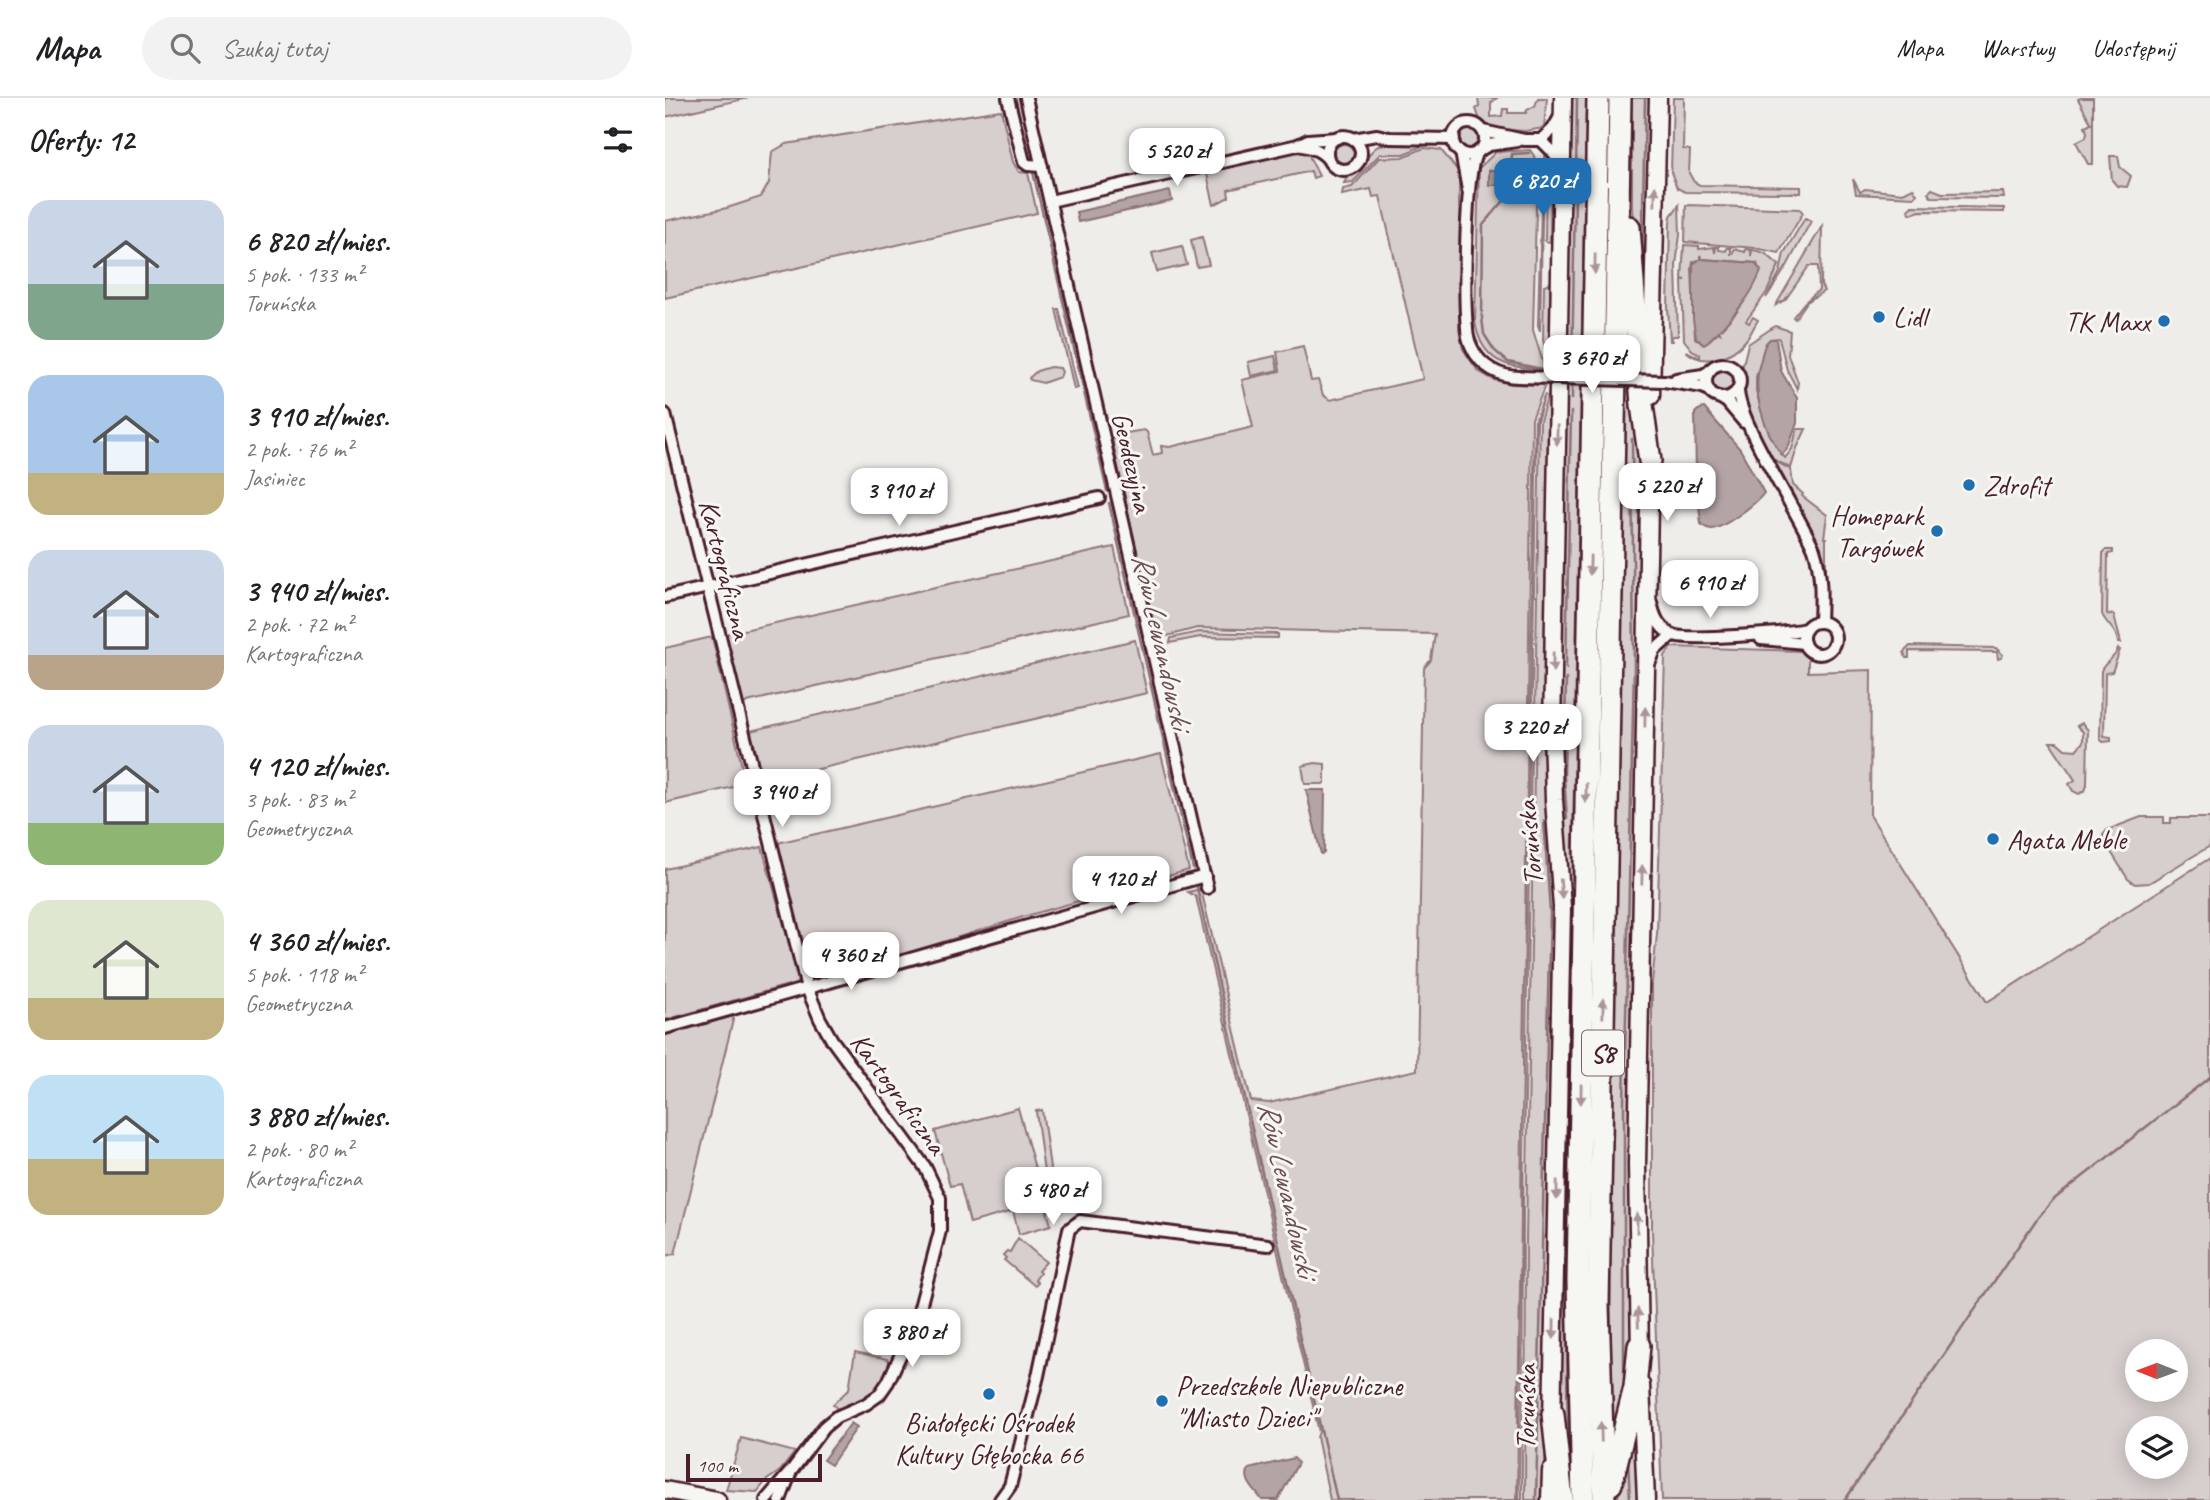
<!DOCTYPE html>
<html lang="pl">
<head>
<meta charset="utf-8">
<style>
	:root { --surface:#fff; --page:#f2f2f2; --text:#202124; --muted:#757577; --line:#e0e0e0; --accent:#1f6fb2 }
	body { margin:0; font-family:Caveat,sans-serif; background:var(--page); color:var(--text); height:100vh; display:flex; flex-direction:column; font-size:26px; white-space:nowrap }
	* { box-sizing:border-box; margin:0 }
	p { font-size:23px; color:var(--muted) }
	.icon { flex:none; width:38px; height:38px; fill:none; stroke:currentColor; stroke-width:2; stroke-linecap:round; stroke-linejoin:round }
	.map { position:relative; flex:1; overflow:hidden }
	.drawer { display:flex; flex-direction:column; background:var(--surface); width:665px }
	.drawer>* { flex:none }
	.needle { width:46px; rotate:271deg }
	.buttons { position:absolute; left:1460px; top:1241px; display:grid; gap:14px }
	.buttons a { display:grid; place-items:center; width:63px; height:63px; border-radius:50%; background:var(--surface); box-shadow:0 4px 18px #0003; font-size:35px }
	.scale { position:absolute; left:21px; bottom:18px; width:136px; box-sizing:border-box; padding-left:7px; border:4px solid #4a1f2b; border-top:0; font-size:19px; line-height:24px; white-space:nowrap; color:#4a1f2b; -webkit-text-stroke:5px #f6f6f2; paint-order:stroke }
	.price { position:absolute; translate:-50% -60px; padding:0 16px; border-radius:14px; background:#fff; color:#222; font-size:23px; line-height:46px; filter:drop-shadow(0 2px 4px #0008) }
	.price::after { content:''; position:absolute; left:50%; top:42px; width:21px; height:16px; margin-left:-10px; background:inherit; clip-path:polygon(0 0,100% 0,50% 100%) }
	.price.on { background:var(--accent); color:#fff }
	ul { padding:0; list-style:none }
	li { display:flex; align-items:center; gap:21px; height:175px; padding:0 28px }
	li span { display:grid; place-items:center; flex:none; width:196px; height:140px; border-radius:21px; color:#555 }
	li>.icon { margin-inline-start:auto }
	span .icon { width:84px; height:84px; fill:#fffc; stroke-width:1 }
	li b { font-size:30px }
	h2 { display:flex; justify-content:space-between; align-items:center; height:84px; padding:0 28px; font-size:30px }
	header { display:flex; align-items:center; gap:42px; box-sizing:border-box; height:98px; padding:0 35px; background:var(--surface); border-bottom:2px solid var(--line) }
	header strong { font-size:33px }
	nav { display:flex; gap:38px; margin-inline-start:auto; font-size:24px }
	.search { width:490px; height:63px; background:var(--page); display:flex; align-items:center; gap:18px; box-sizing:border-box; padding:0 24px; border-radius:38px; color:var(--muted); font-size:26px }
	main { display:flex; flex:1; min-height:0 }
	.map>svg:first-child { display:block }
</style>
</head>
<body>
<header>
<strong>Mapa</strong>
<div class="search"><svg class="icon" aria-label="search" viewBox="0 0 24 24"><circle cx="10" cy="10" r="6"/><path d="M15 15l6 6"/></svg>Szukaj tutaj</div>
<nav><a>Mapa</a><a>Warstwy</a><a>Udostępnij</a></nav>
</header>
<main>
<section class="drawer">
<h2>Oferty: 12<svg class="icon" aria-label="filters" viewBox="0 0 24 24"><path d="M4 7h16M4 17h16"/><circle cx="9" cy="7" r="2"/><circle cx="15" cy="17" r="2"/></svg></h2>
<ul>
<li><span style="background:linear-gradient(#c9d6e8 60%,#7fa58c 0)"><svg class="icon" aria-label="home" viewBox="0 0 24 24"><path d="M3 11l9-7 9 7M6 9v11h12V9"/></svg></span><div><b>6 820 zł/mies.</b><p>5 pok. · 133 m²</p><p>Toruńska</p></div></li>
<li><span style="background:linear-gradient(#a9c7e8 70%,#c2b280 0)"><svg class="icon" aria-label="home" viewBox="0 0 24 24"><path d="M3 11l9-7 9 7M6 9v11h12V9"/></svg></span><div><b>3 910 zł/mies.</b><p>2 pok. · 76 m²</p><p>Jasiniec</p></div></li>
<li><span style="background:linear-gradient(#c9d6e8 75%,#b9a48a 0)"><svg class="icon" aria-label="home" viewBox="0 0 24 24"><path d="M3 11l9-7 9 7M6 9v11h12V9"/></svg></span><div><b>3 940 zł/mies.</b><p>2 pok. · 72 m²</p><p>Kartograficzna</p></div></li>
<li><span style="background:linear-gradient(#c9d6e8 70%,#8fb573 0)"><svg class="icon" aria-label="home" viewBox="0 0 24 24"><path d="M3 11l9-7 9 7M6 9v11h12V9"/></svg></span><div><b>4 120 zł/mies.</b><p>3 pok. · 83 m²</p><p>Geometryczna</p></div></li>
<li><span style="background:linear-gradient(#dfe7d0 70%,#c2b280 0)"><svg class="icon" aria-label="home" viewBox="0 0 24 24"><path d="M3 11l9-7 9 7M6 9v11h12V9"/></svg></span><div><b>4 360 zł/mies.</b><p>5 pok. · 118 m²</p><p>Geometryczna</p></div></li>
<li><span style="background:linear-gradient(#bfe0f5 60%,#c2b280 0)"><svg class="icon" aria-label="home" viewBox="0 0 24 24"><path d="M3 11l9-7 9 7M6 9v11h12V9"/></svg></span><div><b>3 880 zł/mies.</b><p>2 pok. · 80 m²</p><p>Kartograficzna</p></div></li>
</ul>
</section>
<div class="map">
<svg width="1545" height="1402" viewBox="0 0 1545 1402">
	<rect width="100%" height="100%" fill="#efedea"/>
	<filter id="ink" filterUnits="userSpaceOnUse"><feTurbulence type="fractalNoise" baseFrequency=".0143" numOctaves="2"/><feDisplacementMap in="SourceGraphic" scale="14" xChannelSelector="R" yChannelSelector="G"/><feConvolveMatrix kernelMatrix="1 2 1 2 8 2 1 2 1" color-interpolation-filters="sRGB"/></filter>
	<g filter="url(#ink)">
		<g fill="#d7cfce" stroke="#90777c" stroke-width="2" fill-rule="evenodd">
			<polygon points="0,0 83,0 0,19"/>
			<polygon points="813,0 832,0 826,5 826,19 837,18 838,11 843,11 843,15 861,15 862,12 870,8 873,0 882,0 879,30 860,33 825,31 815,22 811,11 814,9"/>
			<polygon points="905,0 921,0 901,1131 902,1301 906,1402 895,1311 894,677"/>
			<polygon points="967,0 987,0 982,274 978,268 967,109"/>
			<polygon points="1008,0 1019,0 1018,51 1025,52 1024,75 1029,84 1035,87 1136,89 1136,95 1020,94 1012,90 1006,74"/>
			<polygon points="1416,0 1428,0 1428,66 1423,66 1411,44 1421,39 1422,34 1420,28 1426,25 1413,1"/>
			<polygon points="336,12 348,64 354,74 363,75 372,115 0,200 0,123 62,110 96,99 104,85 107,54 121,46"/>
			<circle cx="804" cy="41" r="10"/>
			<path d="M 733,44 L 759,47 L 739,56 L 715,56 L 688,84 L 679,85 C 683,76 690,75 695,68 C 711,49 705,48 733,44 Z"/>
			<circle cx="679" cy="56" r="10"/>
			<polygon points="759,50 776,52 794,74 794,110 798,110 794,232 798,251 813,273 829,282 846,286 880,287 867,321 852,1402 665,1402 652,1339 654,1334 531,799 523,794 536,791 586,1003 604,1005 752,972 759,570 766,562 770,536 532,530 498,539 491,538 447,341 450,337 479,332 482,334 488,357 497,355 496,348 505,349 588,329 577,282 615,273 612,254 638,248 646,283 653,282 658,297 665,302 758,281 715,98 708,99 706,91 677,97 678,91 687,89 714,60 738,59"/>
			<polygon points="630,52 639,52 644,55 645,60 654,78 648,80 646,73 563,92 564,99 549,107 541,72"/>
			<path d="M 865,52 L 869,58 L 872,72 L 868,232 L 880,271 C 844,271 816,265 810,223 L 814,70 L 831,54 Z"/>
			<polygon points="881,54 886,67 885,144 880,143 881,69 879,66"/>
			<polygon points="1445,58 1453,58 1455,69 1466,78 1462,89 1452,88 1447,82"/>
			<polygon points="877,69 878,70 875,233 873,227"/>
			<polygon points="1188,81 1195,94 1200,91 1238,95 1248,90 1252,96 1249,99 1191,96"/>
			<polygon points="1267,91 1277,95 1338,94 1339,100 1266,99 1263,95"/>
			<polygon points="1014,107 1015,137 1011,167 1013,238 1007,238 1007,243 1005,243 1003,209 1005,124 1006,118"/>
			<polygon points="1021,107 1135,111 1138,115 1114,155 1090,150 1020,144"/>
			<polygon points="1247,108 1339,110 1339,114 1255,113 1246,116 1243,112"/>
			<polygon points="1140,120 1146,123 1122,168 1101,200 1115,174 1119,155"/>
			<polygon points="1157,128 1156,187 1159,193 1142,204 1130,221 1128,219 1139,205 1154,192 1153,168 1144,168 1120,202 1111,207"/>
			<polygon points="537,139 544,167 532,169 526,142"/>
			<path d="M 1019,147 L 1034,148 L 1034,151 L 1049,149 L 1050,155 L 1051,149 L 1054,149 L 1054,152 L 1061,153 L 1062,150 L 1066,150 L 1066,156 L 1068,156 L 1069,151 L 1080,154 L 1081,151 L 1086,152 L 1086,158 L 1087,152 C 1101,153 1105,160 1114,167 L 1102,194 L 1081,223 L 1084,225 L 1088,219 L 1093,222 C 1089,228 1086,236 1081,242 C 1067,259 1039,270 1021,253 L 1035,260 L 1035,256 L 1027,252 L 1019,242 L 1017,183 L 1021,182 L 1017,181 ZM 1036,161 L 1092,165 L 1095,175 L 1072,214 L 1044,243 L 1038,246 L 1030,240 L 1027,171 L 1028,164 Z"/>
			<polygon points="517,148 522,167 492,174 487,155"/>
			<polygon points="885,185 887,258 886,269 878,242 879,187"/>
			<polygon points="962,189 976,369 977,531 969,1254 947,1350 945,1132"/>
			<polygon points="391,211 394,211 413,290 409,291"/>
			<path d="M 1110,228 L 1125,233 L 1123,257 L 1133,284 L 1132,291 L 1122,272 L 1114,240 L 1105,241 L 1101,245 L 1091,279 L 1091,293 L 1097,315 L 1113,352 L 1120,360 L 1127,351 L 1132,331 L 1141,331 L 1132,350 L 1126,370 L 1100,357 L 1071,298 C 1057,307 1046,300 1039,287 L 1043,271 C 1055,260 1067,263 1076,275 L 1083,246 Z"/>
			<polygon points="610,258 613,272 586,278 583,264"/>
			<polygon points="385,269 395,270 397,274 395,279 378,285 365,282 364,280 372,273"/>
			<polygon points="886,287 890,811 880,1381 880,1402 860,1402 861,1140 875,323"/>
			<polygon points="880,296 872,323 858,1112 857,1402 854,1402 857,1033 870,323"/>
			<path d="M 1110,363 L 1126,372 L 1128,387 L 1138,396 L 1137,398 L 1162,417 L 1159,440 L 1161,440 L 1161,483 C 1158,442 1128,399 1110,363 Z"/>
			<polygon points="449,449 464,516 82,604 78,607 61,536"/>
			<path d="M 1441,452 L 1448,452 L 1448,455 L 1443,456 L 1442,516 L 1449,517 L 1456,545 L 1453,545 C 1452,531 1441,527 1437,516 L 1438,455 Z"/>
			<polygon points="534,534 613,536 613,540 535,539 505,545 506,540"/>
			<polygon points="47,539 81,686 0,705 0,550"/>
			<polygon points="470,542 482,595 97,684 85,633"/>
			<polygon points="1245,548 1331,550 1338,557 1336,560 1333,561 1332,554 1244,553 1244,560 1241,560 1239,554"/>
			<path d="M 1006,549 L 1136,553 L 1143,560 L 1143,574 L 1206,572 L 1205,717 L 1322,904 L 1545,760 L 1545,1402 L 997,1402 L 987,1133 L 987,885 L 992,836 L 1000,558 ZM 1472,1253 L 1510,1253 L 1510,1292 L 1472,1292 ZM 1472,1330 L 1510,1330 L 1510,1368 L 1472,1368 Z"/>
			<path d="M 1453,551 L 1455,552 L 1447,574 L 1440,575 L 1439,638 L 1446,639 L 1446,643 L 1438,644 L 1435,641 L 1436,573 C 1439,564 1450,561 1453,551 Z"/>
			<polygon points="1417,625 1423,632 1422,687 1420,693 1414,696 1408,693 1404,686 1410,682 1385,644 1392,644 1400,651 1411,652 1418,644 1418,634 1412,628"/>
			<polygon points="496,656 524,772 361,818 159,881 157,876 152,877 143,872 112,745"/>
			<polygon points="650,665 660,666 660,684 658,686 640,686 637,668"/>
			<polygon points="1476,719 1499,719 1499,725 1506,725 1506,720 1545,720 1545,748 1484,785 1470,786 1463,781 1439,743 1438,737 1442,732"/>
			<polygon points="97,749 133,877 132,886 124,890 123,887 0,922 0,771"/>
			<polygon points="359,832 349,839 164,892 161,889"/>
			<polygon points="69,918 10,1156 0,1158 0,937"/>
			<polygon points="353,1010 386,1127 354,1136 348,1113 305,1125 295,1086 285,1088 270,1033"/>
			<polygon points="377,1012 391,1113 384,1113 371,1013"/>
			<polygon points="353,1140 381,1164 373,1173 375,1175 370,1182 373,1185 370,1188 339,1162 341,1160 338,1157 342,1153 345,1154"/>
			<path d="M 190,1254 L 223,1261 L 225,1268 C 215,1288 197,1313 171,1310 L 168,1306 L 184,1291 Z"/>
			<polygon points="969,1315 975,1402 953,1402 954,1378"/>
			<polygon points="76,1340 130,1354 115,1373 102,1382 92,1394 61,1392"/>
		</g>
		<g fill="#b4a4a5" stroke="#8a6f74" stroke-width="2">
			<rect x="824" y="72" width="30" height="15"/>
			<polygon points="505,93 507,103 413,124 411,114"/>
			<path d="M 1035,157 L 1037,161 L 1090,165 L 1096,173 C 1087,197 1072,214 1054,233 L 1055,235 L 1053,234 L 1039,247 L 1031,240 L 1028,222 L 1028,166 L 1035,161 Z"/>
			<path d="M 1105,241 L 1111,241 L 1116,273 L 1132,300 L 1132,325 L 1123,350 L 1117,357 C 1098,331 1086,293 1096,261 C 1098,253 1099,246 1105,241 Z"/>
			<path d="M 1039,310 L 1075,351 L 1099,395 C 1092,405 1058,431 1046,431 C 1041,431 1040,429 1036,426 L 1031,380 L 1030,315 L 1033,312 Z"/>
			<polygon points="641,692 660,692 659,755 656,756"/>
			<polygon points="186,1325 192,1329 166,1367 158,1362"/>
			<path d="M 629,1360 L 633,1365 L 613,1402 L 597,1402 C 591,1393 577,1382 584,1371 Z"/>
		</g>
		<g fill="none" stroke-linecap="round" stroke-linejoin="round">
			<g stroke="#8a6f74" stroke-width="2.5">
				<polyline points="350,0 366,64"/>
				<polyline points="846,72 847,56 864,55"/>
				<polyline points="368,74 442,393"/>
				<polyline points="911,80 912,0"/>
				<polyline points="845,87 844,97 818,127 817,220 819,236 829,252 843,264 877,271"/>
				<polyline points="977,167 980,0"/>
				<polyline points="907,276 910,93"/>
				<polyline points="907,301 907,282"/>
				<polyline points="444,405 528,771"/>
				<polyline points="901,570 906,314"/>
				<polyline points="901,581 899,678 902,721"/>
				<polyline points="532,790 672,1402"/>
				<polyline points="959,1289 959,1006 969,570 967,341"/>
				<polyline points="963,1361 965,1402"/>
				<polyline points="871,1402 885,815 879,723"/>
				<polyline points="1180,1402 1371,1122 1388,1102 1545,979"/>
			</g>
			<defs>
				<g id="street">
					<polyline points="343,0 359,64 363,67 377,68"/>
					<polyline points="361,0 542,790"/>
					<circle cx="804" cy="41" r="16"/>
					<polyline points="818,33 859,42 876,42 888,54 896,68"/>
					<circle cx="679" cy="55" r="17"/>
					<polyline points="688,41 712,37 725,40 789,41"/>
					<polyline points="876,42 888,31 896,17"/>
					<path d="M 633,47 C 644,49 655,51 663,61"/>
					<polyline points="815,52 824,47 852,43"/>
					<polyline points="796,54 803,92"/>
					<path d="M 812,54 C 800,72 799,202 802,230 C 802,237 804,244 807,250 C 816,269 835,279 855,279"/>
					<polyline points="385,103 633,47 643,42 672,40"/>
					<circle cx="1058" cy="283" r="17"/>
					<polyline points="1011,281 1038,277 1045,273"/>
					<polyline points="999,283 1038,289 1045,293"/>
					<path d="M 1073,291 C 1072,322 1134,416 1149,451 C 1157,475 1156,499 1155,524"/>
					<polyline points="1054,299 1062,304 1079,324"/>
					<polyline points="0,316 142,890 155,921 167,942 260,1069 275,1100 275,1133 252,1221 223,1284 214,1297 201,1306 171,1319 159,1329 127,1372 101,1402"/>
					<polyline points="0,499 434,400"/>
					<path d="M 986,504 C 989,518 993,528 1005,536 C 1019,544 1121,535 1141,531"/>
					<circle cx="1154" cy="540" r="16"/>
					<polyline points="1096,541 1139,545"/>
					<polyline points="985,564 990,552 1007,537"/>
					<polyline points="0,930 540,778"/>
					<polyline points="115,1402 125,1376"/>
					<polyline points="335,1402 345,1388 373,1278 404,1131 415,1123 603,1147"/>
				</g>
				<g id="secondary">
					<polyline points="986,298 993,0"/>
					<polyline points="975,1257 972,1066 985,352"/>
					<polyline points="976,1287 981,1402"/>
					<polyline points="887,1326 897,809 889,702 887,634 898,0"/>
					<polyline points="0,1392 52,1402"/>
					<polyline points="885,1402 886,1373"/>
				</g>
				<g id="highway">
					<polyline points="964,129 977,307 985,363"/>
					<polyline points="888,1316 897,1402"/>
					<polyline points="946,1386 970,1289 974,1248"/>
					<polyline points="918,1402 913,1183 933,0"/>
					<polyline points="939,1402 933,1207 955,0"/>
				</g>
			</defs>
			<use href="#street" stroke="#4a1f2b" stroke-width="16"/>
			<use href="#secondary" stroke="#4a1f2b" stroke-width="21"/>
			<use href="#highway" stroke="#4a1f2b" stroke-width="26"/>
			<use href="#street" stroke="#f6f6f2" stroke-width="10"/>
			<use href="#secondary" stroke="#f6f6f2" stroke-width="16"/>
			<use href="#highway" stroke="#f6f6f2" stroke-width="21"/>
			<defs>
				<polyline id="street-bridge" points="855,279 999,283"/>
			</defs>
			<use href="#street-bridge" stroke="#4a1f2b" stroke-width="16" stroke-linecap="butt"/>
			<use href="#street-bridge" stroke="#f6f6f2" stroke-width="10"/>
		</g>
		<defs><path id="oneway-solid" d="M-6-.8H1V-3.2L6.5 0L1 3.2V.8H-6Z" transform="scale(1.75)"/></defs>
		<g fill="#a99598">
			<use href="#oneway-solid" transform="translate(990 98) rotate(-89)"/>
			<use href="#oneway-solid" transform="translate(930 166) rotate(91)"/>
			<use href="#oneway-solid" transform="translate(892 337) rotate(91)"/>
			<use href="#oneway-solid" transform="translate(925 467) rotate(91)"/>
			<use href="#oneway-solid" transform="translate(888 564) rotate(91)"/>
			<use href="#oneway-solid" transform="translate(980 619) rotate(-89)"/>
			<use href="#oneway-solid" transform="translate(921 695) rotate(91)"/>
			<use href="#oneway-solid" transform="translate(977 777) rotate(-89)"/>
			<use href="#oneway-solid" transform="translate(896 791) rotate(86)"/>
			<use href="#oneway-solid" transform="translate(938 910) rotate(-89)"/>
			<use href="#oneway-solid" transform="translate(916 996) rotate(91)"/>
			<use href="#oneway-solid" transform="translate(892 1092) rotate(91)"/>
			<use href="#oneway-solid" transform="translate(972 1125) rotate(-90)"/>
			<use href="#oneway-solid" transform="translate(973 1220) rotate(-92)"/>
			<use href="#oneway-solid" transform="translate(889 1231) rotate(91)"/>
			<use href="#oneway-solid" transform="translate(936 1334) rotate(-92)"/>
		</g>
	</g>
	<g fill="#1f6fb2" stroke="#f6f6f2" stroke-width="2.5">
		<circle cx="1214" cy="219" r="7"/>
		<circle cx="1499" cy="223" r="7"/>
		<circle cx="1304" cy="387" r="7"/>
		<circle cx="1272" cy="433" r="7"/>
		<circle cx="1328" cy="741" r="7"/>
		<circle cx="324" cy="1296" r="7"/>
		<circle cx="497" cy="1303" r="7"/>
	</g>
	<g text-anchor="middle" stroke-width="6" stroke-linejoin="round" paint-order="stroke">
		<rect fill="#f6f6f2" stroke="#7e6067" stroke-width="2" x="917" y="932.5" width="42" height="45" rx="5"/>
		<g font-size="26" font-weight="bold" fill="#4a1f2b">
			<text x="938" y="964">S8</text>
		</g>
		<g font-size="28" fill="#4a1f2b" stroke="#f6f6f2" text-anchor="start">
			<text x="1228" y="229">Lidl</text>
			<text x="1485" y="233" text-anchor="end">TK Maxx</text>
			<text x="1318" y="397">Zdrofit</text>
			<text x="1258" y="427" text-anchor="end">Homepark<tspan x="1258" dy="32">Targówek</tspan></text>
			<text x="1342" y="751">Agata Meble</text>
			<text x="511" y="1297">Przedszkole Niepubliczne<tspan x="511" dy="32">"Miasto Dzieci"</tspan></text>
			<text x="324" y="1334" text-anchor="middle">Białołęcki Ośrodek<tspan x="324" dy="32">Kultury Głębocka 66</tspan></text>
		</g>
		<g font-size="28" fill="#4a1f2b" stroke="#f6f6f2">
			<text transform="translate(468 364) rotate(77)" y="10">Geodezyjna</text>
			<text transform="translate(61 471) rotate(76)" y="10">Kartograficzna</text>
			<text transform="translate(864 745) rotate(-95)" y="10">Toruńska</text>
			<text transform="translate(234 995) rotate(54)" y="10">Kartograficzna</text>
			<text transform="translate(860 1309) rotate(-89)" y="10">Toruńska</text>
		</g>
		<g font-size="30" font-style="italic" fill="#6f4e56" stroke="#f6f6f2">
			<text transform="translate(497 543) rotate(77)" y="10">Rów Lewandowski</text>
			<text transform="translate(623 1091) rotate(77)" y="10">Rów Lewandowski</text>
		</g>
	</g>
</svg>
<div class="buttons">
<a><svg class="needle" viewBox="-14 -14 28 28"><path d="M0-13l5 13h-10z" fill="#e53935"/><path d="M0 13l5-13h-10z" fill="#757577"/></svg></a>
<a><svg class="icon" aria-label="layers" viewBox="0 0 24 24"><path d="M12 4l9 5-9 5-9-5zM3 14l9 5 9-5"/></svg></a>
</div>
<div class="scale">100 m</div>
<b class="price" style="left:512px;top:90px">5 520 zł</b>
<b class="price on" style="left:878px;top:120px">6 820 zł</b>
<b class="price" style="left:927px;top:297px">3 670 zł</b>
<b class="price" style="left:1002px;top:425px">5 220 zł</b>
<b class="price" style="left:234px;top:430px">3 910 zł</b>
<b class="price" style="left:1045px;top:522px">6 910 zł</b>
<b class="price" style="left:868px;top:666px">3 220 zł</b>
<b class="price" style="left:117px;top:731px">3 940 zł</b>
<b class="price" style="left:456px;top:818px">4 120 zł</b>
<b class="price" style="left:186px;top:894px">4 360 zł</b>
<b class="price" style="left:388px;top:1129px">5 480 zł</b>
<b class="price" style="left:247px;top:1271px">3 880 zł</b>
</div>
</main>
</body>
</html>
